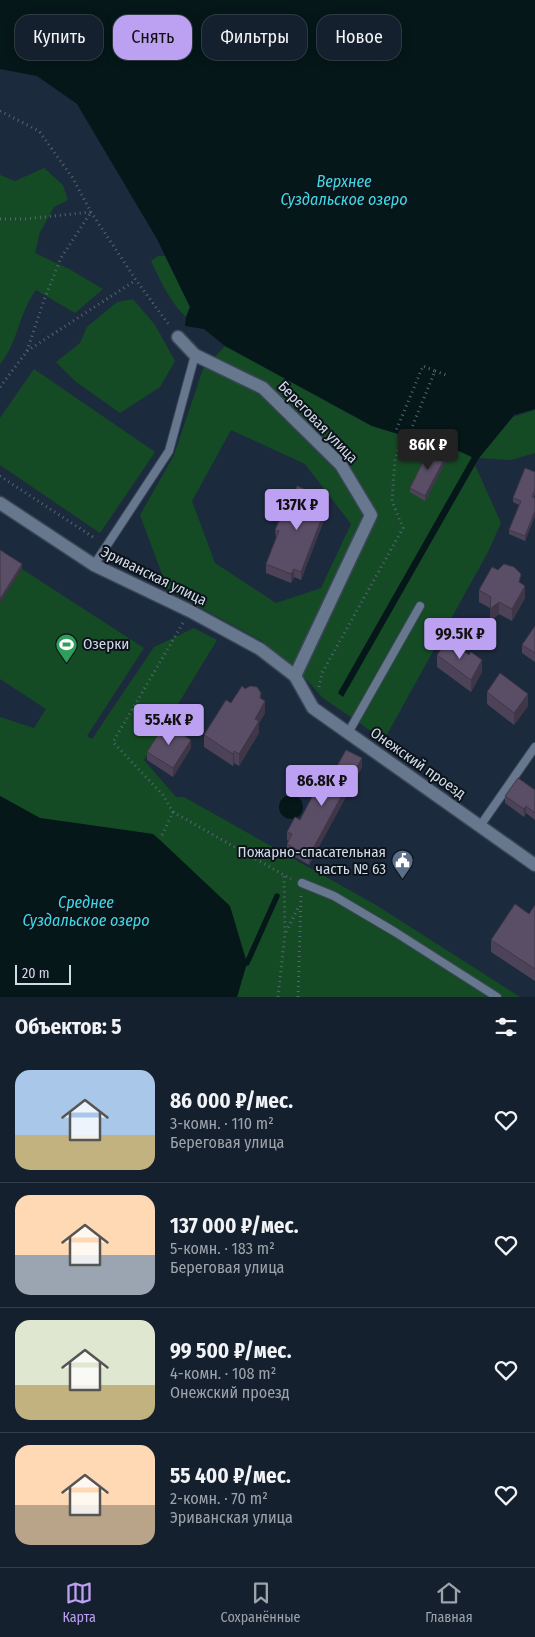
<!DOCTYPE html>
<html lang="ru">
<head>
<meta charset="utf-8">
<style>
	:root { --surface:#15202e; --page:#1e2836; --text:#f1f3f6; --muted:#9da3aa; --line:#343e4a; --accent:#bca0f2 }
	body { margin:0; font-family:"Fira Sans Condensed",sans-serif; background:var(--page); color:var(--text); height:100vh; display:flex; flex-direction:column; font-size:19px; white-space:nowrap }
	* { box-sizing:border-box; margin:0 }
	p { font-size:16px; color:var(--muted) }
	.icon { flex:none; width:28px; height:28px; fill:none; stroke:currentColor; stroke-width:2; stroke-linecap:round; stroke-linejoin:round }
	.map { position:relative; height:997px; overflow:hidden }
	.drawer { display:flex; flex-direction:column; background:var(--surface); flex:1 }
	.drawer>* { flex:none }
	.banner { position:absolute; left:15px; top:15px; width:505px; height:45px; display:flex; gap:10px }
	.scale { position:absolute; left:15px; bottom:12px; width:56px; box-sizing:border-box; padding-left:5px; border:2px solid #d1dae7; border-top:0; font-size:14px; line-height:18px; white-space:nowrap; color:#d1dae7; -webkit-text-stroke:4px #0c131b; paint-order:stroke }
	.price { position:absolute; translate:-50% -42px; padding:0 11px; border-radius:5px; background:var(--accent); color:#111; font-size:16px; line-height:32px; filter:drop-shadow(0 1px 2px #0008) }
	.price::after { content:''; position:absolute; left:50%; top:30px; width:15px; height:11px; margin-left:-8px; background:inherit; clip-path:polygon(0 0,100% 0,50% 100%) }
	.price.current { background:#222; color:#fff }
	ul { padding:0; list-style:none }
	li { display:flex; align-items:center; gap:15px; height:125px; padding:0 15px }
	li+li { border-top:1px solid var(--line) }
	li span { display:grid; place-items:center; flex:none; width:140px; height:100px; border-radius:15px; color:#555 }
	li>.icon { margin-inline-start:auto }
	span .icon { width:60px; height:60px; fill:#fffc; stroke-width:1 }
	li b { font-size:21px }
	h2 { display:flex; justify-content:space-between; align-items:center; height:60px; padding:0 15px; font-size:21px }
	.pill { padding:0 18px; border-radius:15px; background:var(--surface); box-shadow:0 2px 12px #0003,0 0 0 1px var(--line); font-size:18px; line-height:45px }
	.pill.current { background:var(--accent); color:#111 }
	.tab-bar { display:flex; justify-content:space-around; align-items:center; height:70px; border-top:1px solid var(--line); background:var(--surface); font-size:14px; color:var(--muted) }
	.tab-bar a { display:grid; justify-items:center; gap:2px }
	.tab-bar .current { color:var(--accent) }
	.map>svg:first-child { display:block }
</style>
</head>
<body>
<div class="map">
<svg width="535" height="997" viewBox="0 0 535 997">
	<rect width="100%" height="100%" fill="#1c2a3d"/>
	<g fill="#154b24" fill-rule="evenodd">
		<path d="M 44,168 L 63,185 L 68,200 L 54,207 L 40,232 L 35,253 L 69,269 L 103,289 L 75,313 L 36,290 C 19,312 18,343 0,364 L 0,175 L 15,181 Z"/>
		<path d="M 158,256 L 165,256 L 190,307 L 186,317 C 169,301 161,281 151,261 Z"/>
		<polygon points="133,299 155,325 175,361 160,387 120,413 75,381 56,362 80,343 87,327 117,302"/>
		<path d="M 225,346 L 372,426 L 408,437 L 443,444 L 472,457 L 338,693 L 343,696 L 475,465 L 501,523 L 488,552 L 384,740 L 323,698 L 305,678 L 262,641 L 168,590 L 140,515 L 174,455 L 203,369 ZM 231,430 L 305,464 L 351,524 L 321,588 L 276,603 L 215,563 L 192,501 Z"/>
		<polygon points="34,369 155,452 100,533 0,465 0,418"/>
		<polygon points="535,410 535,453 511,460 479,458 513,417"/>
		<polygon points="22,569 144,648 87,736 92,739 154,647 194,628 217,640 144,760 176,797 184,797 376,905 520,997 237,997 247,963 153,834 40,818 0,796 0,717 34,728 46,709 0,679 0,603"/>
	</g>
	<g fill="#051718">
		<polygon points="0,0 535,0 535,409 514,415 479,458 343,697 338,693 472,457 443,444 408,437 372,426 225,346 204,329 185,326 186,317 190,307 157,239 77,104 37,76 0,69"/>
		<circle cx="291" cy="807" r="12"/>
		<polygon points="0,796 40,818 153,834 160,840 230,906 247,963 237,997 0,997"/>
	</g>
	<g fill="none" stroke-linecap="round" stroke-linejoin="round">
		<polyline stroke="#051718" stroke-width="5.5" points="247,963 277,896"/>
		<defs>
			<g id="lane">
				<polyline points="94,565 169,451 195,355"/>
				<polyline points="348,733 420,606"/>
				<polyline points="480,826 535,747"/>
				<polyline points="302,883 334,896 395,932 497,997"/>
			</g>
			<g id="street">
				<polyline points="178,337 195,355 263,388 341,465 371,515 295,676"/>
				<polyline points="0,503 94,565 190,611 260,649 295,676 313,708 535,865"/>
			</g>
		</defs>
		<use href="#lane" stroke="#3a4657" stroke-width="10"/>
		<use href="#street" stroke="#3a4657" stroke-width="15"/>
		<g stroke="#586576" stroke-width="3" stroke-dasharray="1 4" stroke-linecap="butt">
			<polyline points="0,111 39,131 72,177 91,212 136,280 169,325"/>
			<polyline points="0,219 25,219 91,212"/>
			<polyline points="27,351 44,300 61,258 91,212"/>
			<polyline points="435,371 446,375"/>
			<polyline points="0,387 27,351 136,280"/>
			<polyline points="0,476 96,539"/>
			<polyline points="319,687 322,673 403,528 392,501 395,459 401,443 408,437 435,371 423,366 395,433"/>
			<polyline points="173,812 291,879"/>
			<polyline points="162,835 173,812 163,795 113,742 183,623"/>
			<polyline points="286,932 299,906"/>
			<polyline points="278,997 285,934 284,876"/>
			<polyline points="298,997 301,895"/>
		</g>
		<use href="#lane" stroke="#66778e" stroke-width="8"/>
		<use href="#street" stroke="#66778e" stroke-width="12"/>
	</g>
	<g fill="#4d4358">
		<polygon points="447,459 425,501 410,492 410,488"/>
		<polygon points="535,472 535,494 534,497 535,498 535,516 525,541 509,534 509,530 519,505 513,502 513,498"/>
		<polygon points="329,507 301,580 294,577 291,583 266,573 266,564 276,538 275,530 284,518"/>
		<polygon points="521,583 525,598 512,621 499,614 490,621 490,608 479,602 479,590"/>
		<polygon points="535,626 535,662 522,653 522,645"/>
		<polygon points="437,655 482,672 471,692 437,667"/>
		<polygon points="487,692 528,706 514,725 487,704"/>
		<polygon points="261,699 265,713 259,723 259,733 239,766 234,763 233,766 204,747 204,735"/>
		<polygon points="191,748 173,777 147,760 147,752"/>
		<polygon points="362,767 309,865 287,852 287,844 289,841 287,840 287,832 300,820 319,799"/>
		<polygon points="535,790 535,820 526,813 524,817 505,803 505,796"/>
		<polygon points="535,905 535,981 491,952 491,940 529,914"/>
	</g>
	<g fill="#3f3747">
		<polygon points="447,454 447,459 425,501 425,496"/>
		<polygon points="329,499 329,507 301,580 301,572"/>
		<polygon points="535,511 535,516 525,541 525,536"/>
		<polygon points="22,564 22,569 0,603 0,599"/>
		<polygon points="294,569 294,577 291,583 291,574"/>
		<polygon points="525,586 525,598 512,621 512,609"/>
		<polygon points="499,602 499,614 490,621 490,609"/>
		<polygon points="482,660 482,672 471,692 471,680"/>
		<polygon points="261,693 261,705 265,701 265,713 259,723 259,733 239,766 239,754 255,719"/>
		<polygon points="528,694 528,706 514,725 514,713"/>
		<polygon points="191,740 191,748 173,777 173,768"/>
		<polygon points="234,751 234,763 233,766 233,754"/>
		<polygon points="362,758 362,767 309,865 309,856"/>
		<polygon points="526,806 526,813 524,817 524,809"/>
	</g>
	<g fill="#5a4e66" stroke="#3f3747">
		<polygon points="431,446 447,454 425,496 410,488"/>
		<polygon points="525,468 535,472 535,489 532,497 535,498 535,511 525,536 509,530 521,501 513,498"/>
		<polygon points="297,486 329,499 301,572 294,569 291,574 266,564 279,531 275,530 281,517 284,518"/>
		<polygon points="0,550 22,564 0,599"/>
		<polygon points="504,564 514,567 521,574 519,582 525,586 512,609 499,602 490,609 491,597 479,590 492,567 498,570"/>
		<polygon points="535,626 535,653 522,645"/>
		<polygon points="448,640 469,655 471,652 482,660 471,680 437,655"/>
		<polygon points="500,673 528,694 514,713 487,692"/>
		<polygon points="242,686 245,689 250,686 257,687 261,693 260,698 265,701 255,719 259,721 239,754 234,751 233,754 204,735 226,700 231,703"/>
		<polygon points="165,724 191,740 173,768 147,752"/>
		<polygon points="346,750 362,758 309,856 287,844 292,834 287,832 295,817 300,820 313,795 319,799"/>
		<polygon points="518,778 535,790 535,813 526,806 524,809 505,796"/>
		<polygon points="515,904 529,914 535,905 535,969 491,940"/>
	</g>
	<defs>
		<symbol id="stadium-pin" viewBox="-11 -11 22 30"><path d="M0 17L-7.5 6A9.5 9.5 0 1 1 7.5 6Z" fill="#2e9e5b" stroke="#0c131b"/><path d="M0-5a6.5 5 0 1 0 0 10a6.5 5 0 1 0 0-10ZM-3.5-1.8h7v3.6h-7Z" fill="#fff"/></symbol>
		<symbol id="civic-pin" viewBox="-11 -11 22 30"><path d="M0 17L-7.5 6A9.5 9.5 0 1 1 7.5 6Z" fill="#5c6f8a" stroke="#0c131b"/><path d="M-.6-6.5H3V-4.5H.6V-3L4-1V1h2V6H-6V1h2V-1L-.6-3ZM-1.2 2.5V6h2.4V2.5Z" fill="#fff"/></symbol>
	</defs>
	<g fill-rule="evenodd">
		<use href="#stadium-pin" x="54" y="632" width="25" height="34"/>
		<use href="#civic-pin" x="390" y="848" width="25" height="34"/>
	</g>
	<g text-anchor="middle" stroke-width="4" stroke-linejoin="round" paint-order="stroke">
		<g font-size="15" fill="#d1dae7" stroke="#0c131b">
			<text transform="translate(318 422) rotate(46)" y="5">Береговая улица</text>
			<text transform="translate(154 576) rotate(26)" y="5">Эриванская улица</text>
			<text transform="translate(418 763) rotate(35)" y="5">Онежский проезд</text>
		</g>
		<g font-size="15" fill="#d1dae7" stroke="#0c131b" text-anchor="start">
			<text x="83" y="649">Озерки</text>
			<text x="386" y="857" text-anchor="end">Пожарно-спасательная<tspan x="386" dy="17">часть № 63</tspan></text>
		</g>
		<g font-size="16" font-style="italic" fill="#41d9e4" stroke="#0c131b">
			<text x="344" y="187">Верхнее<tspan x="344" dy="18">Суздальское озеро</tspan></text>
			<text x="86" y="908">Среднее<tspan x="86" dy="18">Суздальское озеро</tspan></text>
		</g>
	</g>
</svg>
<div class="scale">20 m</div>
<b class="price current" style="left:428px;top:471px">86K ₽</b>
<b class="price" style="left:297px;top:531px">137K ₽</b>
<b class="price" style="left:460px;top:660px">99.5K ₽</b>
<b class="price" style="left:169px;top:746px">55.4K ₽</b>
<b class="price" style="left:322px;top:807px">86.8K ₽</b>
<div class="banner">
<a class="pill">Купить</a>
<a class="pill current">Снять</a>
<a class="pill">Фильтры</a>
<a class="pill">Новое</a>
</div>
</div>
<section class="drawer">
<h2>Объектов: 5<svg class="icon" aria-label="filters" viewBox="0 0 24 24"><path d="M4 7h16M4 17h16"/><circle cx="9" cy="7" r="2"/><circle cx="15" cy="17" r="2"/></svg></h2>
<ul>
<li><span style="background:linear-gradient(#a9c7e8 65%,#c2b280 0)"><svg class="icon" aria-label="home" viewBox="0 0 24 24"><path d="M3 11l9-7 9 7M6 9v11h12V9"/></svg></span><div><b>86 000 ₽/мес.</b><p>3-комн. · 110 m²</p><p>Береговая улица</p></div><svg class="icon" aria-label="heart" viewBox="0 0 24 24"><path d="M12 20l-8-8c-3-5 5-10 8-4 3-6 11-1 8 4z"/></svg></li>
<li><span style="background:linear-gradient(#ffd9b3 60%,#9aa5b1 0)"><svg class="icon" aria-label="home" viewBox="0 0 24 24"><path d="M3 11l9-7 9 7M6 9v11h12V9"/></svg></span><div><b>137 000 ₽/мес.</b><p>5-комн. · 183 m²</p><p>Береговая улица</p></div><svg class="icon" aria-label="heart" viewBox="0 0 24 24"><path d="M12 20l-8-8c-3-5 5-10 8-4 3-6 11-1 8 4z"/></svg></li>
<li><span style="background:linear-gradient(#dfe7d0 65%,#c2b280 0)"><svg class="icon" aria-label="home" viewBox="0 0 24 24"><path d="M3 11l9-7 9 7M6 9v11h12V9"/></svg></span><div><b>99 500 ₽/мес.</b><p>4-комн. · 108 m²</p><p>Онежский проезд</p></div><svg class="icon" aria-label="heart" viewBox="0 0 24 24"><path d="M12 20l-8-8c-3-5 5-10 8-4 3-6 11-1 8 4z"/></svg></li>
<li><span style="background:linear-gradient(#ffd9b3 60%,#b9a48a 0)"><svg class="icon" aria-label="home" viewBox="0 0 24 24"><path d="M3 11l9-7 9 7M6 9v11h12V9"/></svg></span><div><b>55 400 ₽/мес.</b><p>2-комн. · 70 m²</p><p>Эриванская улица</p></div><svg class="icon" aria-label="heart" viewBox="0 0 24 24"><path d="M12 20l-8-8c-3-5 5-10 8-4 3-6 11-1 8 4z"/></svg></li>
</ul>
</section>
<nav class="tab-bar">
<a class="current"><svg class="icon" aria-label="map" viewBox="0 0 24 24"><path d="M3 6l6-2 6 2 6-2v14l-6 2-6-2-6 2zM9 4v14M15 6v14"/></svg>Карта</a>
<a><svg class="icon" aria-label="saved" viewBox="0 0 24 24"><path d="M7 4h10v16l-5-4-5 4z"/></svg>Сохранённые</a>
<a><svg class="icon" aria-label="home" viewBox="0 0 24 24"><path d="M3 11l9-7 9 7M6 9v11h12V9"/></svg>Главная</a>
</nav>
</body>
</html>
